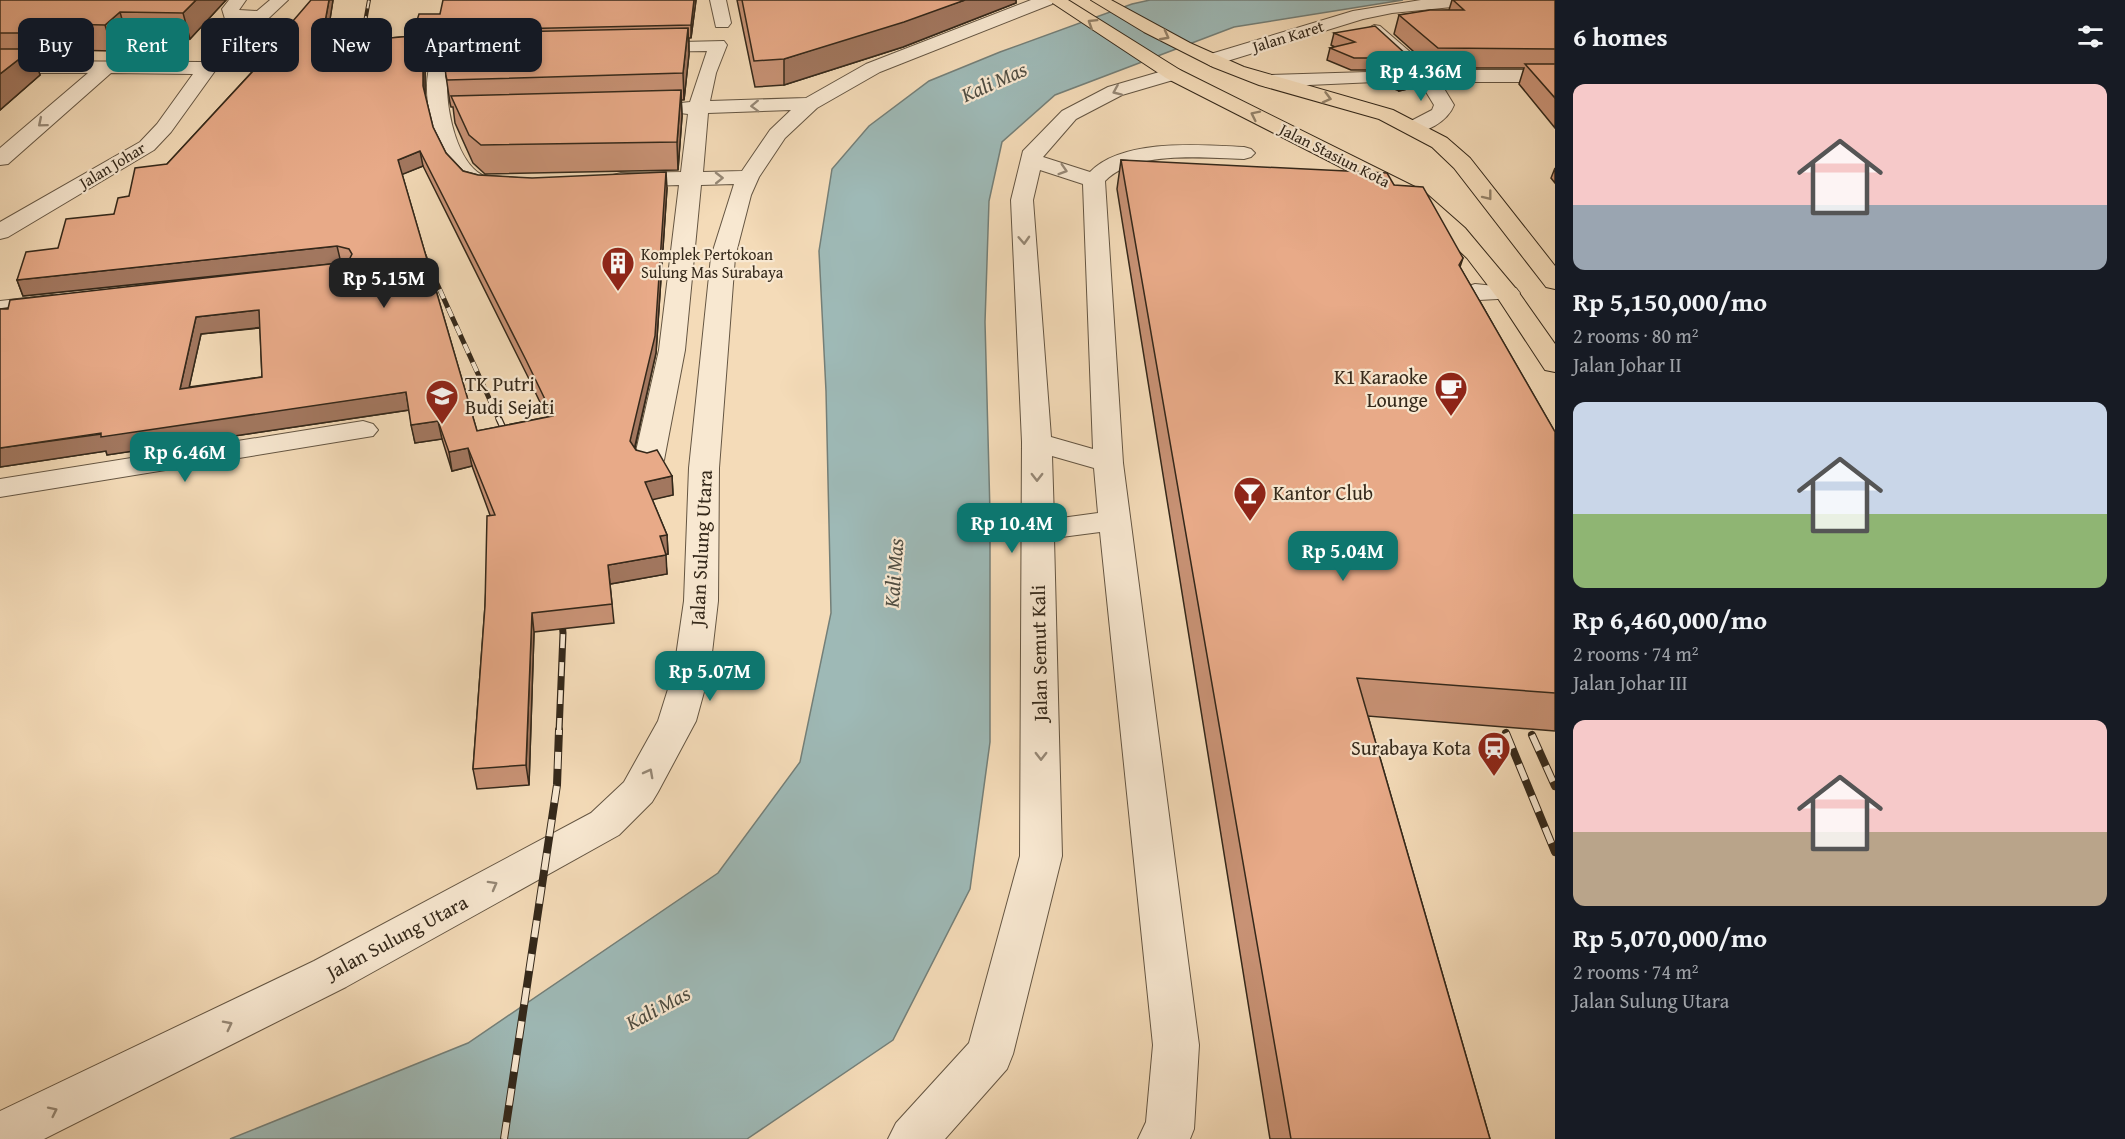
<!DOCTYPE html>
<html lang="en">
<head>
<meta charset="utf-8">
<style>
	:root { --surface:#171b24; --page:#242831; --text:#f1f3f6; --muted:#9ea1a6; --accent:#0f766e }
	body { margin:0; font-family:"Gentium Book Plus",serif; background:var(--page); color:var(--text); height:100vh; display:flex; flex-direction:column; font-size:22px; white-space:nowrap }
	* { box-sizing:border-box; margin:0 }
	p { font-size:20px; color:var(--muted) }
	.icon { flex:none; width:33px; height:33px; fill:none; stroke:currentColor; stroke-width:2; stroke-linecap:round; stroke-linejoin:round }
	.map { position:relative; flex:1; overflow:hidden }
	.sheet { display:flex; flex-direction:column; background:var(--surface); width:570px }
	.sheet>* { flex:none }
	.hud { position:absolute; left:18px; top:18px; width:570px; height:54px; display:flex; gap:12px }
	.price { position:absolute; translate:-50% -51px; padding:0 14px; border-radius:12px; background:var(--accent); color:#fff; font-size:20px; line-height:39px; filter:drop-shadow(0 2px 3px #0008) }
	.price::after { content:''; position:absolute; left:50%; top:36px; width:18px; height:14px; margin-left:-9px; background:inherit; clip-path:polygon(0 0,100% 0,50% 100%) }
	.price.active { background:#222; color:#fff }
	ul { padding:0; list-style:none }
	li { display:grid; align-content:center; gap:12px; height:318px; padding:0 18px }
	li span { display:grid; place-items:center; height:186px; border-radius:12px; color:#555 }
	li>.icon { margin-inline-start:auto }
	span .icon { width:108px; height:108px; fill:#fffc; stroke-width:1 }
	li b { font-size:26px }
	h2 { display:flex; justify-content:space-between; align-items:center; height:72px; padding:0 18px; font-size:26px }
	.tag { padding:0 21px; border-radius:12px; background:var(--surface); box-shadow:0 3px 9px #0003; font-size:21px; line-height:54px }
	.tag.active { background:var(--accent); color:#fff }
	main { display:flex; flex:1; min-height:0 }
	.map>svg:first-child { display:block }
</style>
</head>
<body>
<main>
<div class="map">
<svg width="1555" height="1139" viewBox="0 0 1555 1139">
	<rect width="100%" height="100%" fill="#f4dbb8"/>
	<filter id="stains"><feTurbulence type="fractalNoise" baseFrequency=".00333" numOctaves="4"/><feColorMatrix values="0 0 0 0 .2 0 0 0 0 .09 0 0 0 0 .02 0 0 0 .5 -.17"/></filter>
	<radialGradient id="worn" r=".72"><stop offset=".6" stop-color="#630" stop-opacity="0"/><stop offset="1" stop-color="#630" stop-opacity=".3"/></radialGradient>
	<polygon fill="#9eb9b6" stroke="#747f78" stroke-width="1.5" points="1150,0 1403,0 1234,27 1055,95 1002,142 989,201 985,322 990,513 990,742 970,889 893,1040 747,1139 230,1139 468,1043 718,873 800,762 831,613 826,391 819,251 832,169 869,126 929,81 1000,52 1132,4"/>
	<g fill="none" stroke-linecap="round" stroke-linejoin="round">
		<defs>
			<g id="minor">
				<polygon points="229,0 246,0 239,10 257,11 270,0 288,0 220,64 171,132 154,150 8,237 0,239 0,222 140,142 157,124 193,74 111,73 8,164 0,165 0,148 88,73 0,73 0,61 202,62 245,21 225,19 222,9"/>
				<polygon points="710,0 726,0 731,23 728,27 716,27"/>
				<path d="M 1031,0 L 1054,0 L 1052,4 L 880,72 L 817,108 L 785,138 L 759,177 L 751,195 L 735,257 L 719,468 L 718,601 L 710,670 L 696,721 L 658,792 L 652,802 L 619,835 L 346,987 L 44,1139 L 0,1139 L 0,1111 L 314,961 L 591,813 L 624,782 L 658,721 L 674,670 L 684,601 L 689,468 L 711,257 L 734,184 L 701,185 L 685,350 L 664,460 L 660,466 L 649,469 L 638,466 L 634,460 L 659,350 L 679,185 L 621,187 L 613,185 L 610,180 L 613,175 L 621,173 L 681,172 L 688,114 L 672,112 L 669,108 L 672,104 L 690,102 L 707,51 L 645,52 L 636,47 L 639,43 L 724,41 L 727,45 L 716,73 L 710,101 L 806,98 L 866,64 ZM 791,110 L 770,130 L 742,171 L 703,172 L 708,113 Z"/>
				<polygon points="1421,0 1480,0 1472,5 1392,13 1363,19 1211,66 1202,60 1204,56 1353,11"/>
				<path d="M 1374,25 L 1380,26 L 1431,70 L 1555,70 L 1555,82 L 1440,82 L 1454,105 C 1448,121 1424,136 1407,131 L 1404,127 L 1407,123 L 1432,110 L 1434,105 L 1420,82 L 1403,80 L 1401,76 L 1410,70 L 1368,34 L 1365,30 Z"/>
				<path d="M 489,45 L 498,50 L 495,54 L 460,58 L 449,64 C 442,93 453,159 482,175 C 490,180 504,176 514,178 L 517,183 L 514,188 C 499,191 481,192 468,185 C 437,169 415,85 434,57 L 456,48 Z"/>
				<path d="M 1173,68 L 1180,70 L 1182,74 L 1180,78 L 1122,95 L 1076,119 L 1043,157 L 1090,172 C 1123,138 1201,145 1244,147 L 1251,149 L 1255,153 L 1251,157 L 1244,159 C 1204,158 1135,150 1105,181 L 1123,463 L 1199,1045 L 1194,1129 L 1190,1139 L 1138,1139 L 1146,1122 L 1153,1045 L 1100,532 L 1054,538 L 1062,856 L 1013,1054 L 1007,1069 L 945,1139 L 888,1139 L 896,1123 L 969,1043 L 1020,856 L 1022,442 L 1011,200 L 1023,151 L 1062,111 L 1108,87 ZM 1040,170 L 1083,184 L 1093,449 L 1051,437 L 1033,200 ZM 1052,456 L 1094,468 L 1098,513 L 1054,519 Z"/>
				<polygon points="1368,72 1377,78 1375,82 1266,87 1256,81 1266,75"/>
				<polygon points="1475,284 1516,288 1520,293 1516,298 1479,300 1493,325 1489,331 1480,333 1471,331 1451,295 1455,290"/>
				<polygon points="52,295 61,298 65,303 61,308 0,317 0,301"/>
				<polygon points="363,421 373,424 378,430 373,436 0,497 0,479"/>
			</g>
			<g id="major">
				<polygon points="1048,0 1068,0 1180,70 1423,191 1465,228 1517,290 1555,344 1555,372 1545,370 1499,300 1467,258 1407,201 1166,78"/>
				<polygon points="1091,0 1111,0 1190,43 1244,67 1393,110 1447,138 1470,158 1555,266 1555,289 1546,287 1454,168 1432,147 1379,119 1259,85 1213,67 1144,32"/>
			</g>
		</defs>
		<use href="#minor" stroke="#645542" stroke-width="2"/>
		<use href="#major" stroke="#34281a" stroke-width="2"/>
		<use href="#minor" fill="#f8e8d1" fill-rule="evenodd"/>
		<use href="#major" fill="#f4dbb8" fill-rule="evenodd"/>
		<defs>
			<polyline id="rail-far3" points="363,56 363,33 369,0"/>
			<polyline id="rail-far2" points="423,253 499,420"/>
			<g id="rail-far1">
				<polyline points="499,419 509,441"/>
				<polyline points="559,732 563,633 561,611"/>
			</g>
			<g id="rail">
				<polyline points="1506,733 1555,852"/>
				<polyline points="1532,735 1555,786"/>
				<polyline points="504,1139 557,785 559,730"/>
			</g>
		</defs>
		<use href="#rail-far3" stroke="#34281a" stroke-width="4"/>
		<use href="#rail-far2" stroke="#34281a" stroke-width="5"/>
		<use href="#rail-far1" stroke="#34281a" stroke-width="7"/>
		<use href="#rail" stroke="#34281a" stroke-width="8"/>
		<use href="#rail-far3" stroke="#f8e8d1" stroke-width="2" stroke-dasharray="8" stroke-linecap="butt"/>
		<use href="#rail-far2" stroke="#f8e8d1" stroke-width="4" stroke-dasharray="10" stroke-linecap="butt"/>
		<use href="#rail-far1" stroke="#f8e8d1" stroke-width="4.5" stroke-dasharray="14" stroke-linecap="butt"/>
		<use href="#rail" stroke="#f8e8d1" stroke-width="6" stroke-dasharray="17" stroke-linecap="butt"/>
	</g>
	<g fill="#c89275" stroke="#34281a" stroke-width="1.5" fill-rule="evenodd">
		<polygon points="0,0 226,0 190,39 127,37 113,51 69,50 59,59 35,59 40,75 0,110"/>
		<path d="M 333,0 L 326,44 L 412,36 L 440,14 L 696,0 L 691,38 L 689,38 L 689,54 L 684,100 L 681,100 L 682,116 L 678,170 L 485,174 L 473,163 L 455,123 L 453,107 L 451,107 L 450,103 L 446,76 L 445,50 L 440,52 L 429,62 L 425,69 L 425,95 L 433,127 L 446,153 L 463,171 L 478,175 L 667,188 L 656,353 L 635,448 L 636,450 L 672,476 L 673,495 L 652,499 L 667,535 L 668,554 L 665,554 L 667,574 L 610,584 L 614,623 L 534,632 L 529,785 L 477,789 L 473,769 L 485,606 L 490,515 L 472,466 L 452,471 L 442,439 L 415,443 L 409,410 L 107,455 L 106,451 L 0,467 L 0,309 L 312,266 L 23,296 L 17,280 L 58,248 L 114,214 L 129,196 L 167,164 L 262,61 L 262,57 ZM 423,166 L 528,377 L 547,417 L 477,431 L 402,174 ZM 260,328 L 262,377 L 189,387 L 201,334 Z"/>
		<polygon points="737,0 1016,0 1016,3 903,47 784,85 755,87"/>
		<polygon points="1452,0 1555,0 1555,128 1519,84 1524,68 1432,68 1394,34 1399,15 1449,10"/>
		<polygon points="1334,33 1409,57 1406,69 1420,86 1399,91 1378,82 1378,76 1369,70 1351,70 1327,60 1330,48 1335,47 1331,45"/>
		<polygon points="1121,160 1394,185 1463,258 1460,267 1555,432 1555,731 1368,716 1490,1139 1270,1139 1117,189"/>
		<polygon points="1555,168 1555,183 1551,178"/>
	</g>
	<g fill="#a2775f" stroke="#34281a" stroke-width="1.5">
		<polygon points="196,0 226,0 190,39 183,13"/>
		<polygon points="329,0 333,0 324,58 321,44"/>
		<polygon points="694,0 696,0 691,38 691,25"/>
		<polygon points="965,0 1016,0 1016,3 903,47 784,85 784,59"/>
		<polygon points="120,12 127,37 113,51 105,25"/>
		<polygon points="61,24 69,50 59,59 51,33"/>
		<polygon points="688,28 689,54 684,100 683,73"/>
		<polygon points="464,30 466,44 440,52 429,62 425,69 425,100 423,86 423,56 427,48 438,38"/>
		<polygon points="32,49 40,75 0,110 0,74"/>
		<polygon points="1409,57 1405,69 1399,75 1402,63"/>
		<polygon points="1423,73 1420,86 1399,91 1403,78"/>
		<polygon points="681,90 682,116 678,170 677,142"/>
		<polygon points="420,151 423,166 401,175 398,160"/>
		<polygon points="666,172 667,188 656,353 632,459 630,441"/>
		<polygon points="337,246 341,263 23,296 17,280"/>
		<polygon points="259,310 264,327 201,334 185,406 180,389 196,317"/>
		<polygon points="406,392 409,410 107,455 106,451 0,467 0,448"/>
		<polygon points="438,421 442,439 415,443 411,425"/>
		<polygon points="468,448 472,466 452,471 449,452"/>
		<polygon points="672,476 673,495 647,501 645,482"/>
		<polygon points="667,535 668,554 661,555 660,536"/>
		<polygon points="666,555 667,574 610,584 608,565"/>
		<polygon points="532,613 534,632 529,785 526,765"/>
	</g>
	<g fill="#e8aa88" stroke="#34281a" stroke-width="1.5" fill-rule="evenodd">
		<polygon points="0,0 196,0 183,13 120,12 105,25 61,24 51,33 0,33"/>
		<path d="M 311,0 L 329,0 L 321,44 L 412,36 L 419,14 L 440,14 L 443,0 L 694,0 L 691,25 L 464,30 L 438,38 L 427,48 L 423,56 L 423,86 L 433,127 L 446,153 L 463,171 L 478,175 L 532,178 L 666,172 L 655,336 L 630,441 L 636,450 L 647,453 L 657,450 L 672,476 L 645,482 L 667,535 L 660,536 L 666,555 L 608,565 L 612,604 L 532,613 L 526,765 L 473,769 L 485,606 L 487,516 L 495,515 L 468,448 L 449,452 L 438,421 L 411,425 L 406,392 L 101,437 L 101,433 L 0,448 L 0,309 L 8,309 L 10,300 L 348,262 L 352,254 L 349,249 L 337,246 L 17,280 L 26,252 L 58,248 L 66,219 L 114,214 L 118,198 L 129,196 L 135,168 L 167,164 L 266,57 L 262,57 ZM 420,151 L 526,360 L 553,416 L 477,431 L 398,160 ZM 259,310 L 262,377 L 180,389 L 196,317 Z"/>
		<polygon points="742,0 965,0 904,22 784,59 754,61"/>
		<polygon points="1453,0 1555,0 1555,49 1438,48 1399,15 1430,10 1464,10"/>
		<polygon points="1375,26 1409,57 1402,63 1404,68 1423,73 1403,78 1381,69 1382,64 1372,58 1354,58 1330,48 1355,42 1334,33"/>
		<polygon points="688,28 683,73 447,80 446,76 444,59 446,43 448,39 463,33"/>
		<polygon points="0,49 32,49 0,74"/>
		<polygon points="1525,64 1555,64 1555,98"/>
		<polygon points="681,90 677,142 481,145 469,135 451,96"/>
		<polygon points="1121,160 1387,173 1394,185 1423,187 1463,258 1459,265 1555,432 1555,693 1357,678 1490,1139 1291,1139"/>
	</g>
	<defs><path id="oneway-chevron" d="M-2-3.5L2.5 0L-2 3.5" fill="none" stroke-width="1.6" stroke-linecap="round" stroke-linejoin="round" transform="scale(1.5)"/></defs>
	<g stroke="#948269">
		<use href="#oneway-chevron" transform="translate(1092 23) rotate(-148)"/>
		<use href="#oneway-chevron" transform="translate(1165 36) rotate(28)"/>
		<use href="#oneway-chevron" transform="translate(1327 98) rotate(15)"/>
		<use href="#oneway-chevron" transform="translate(1255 115) rotate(-154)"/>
		<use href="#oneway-chevron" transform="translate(1488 196) rotate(52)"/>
	</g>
	<g stroke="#968876">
		<use href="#oneway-chevron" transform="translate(1117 91) rotate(157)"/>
		<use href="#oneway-chevron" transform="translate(755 106) rotate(178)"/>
		<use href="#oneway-chevron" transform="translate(42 123) rotate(140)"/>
		<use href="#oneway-chevron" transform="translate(1063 170) rotate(17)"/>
		<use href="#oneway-chevron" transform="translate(719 178) rotate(-1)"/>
		<use href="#oneway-chevron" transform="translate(1024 240) rotate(87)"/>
		<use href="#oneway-chevron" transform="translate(1037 477) rotate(90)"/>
		<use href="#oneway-chevron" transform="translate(1041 756) rotate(90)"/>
		<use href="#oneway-chevron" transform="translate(649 773) rotate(-62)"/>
		<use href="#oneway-chevron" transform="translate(493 885) rotate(-29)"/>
		<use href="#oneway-chevron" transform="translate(228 1025) rotate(-27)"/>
		<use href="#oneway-chevron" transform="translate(53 1111) rotate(-26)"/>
	</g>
	<defs>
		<symbol id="building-pin" viewBox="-11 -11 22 30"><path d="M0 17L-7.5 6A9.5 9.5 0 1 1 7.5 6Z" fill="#8f2418" stroke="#f8e8d1"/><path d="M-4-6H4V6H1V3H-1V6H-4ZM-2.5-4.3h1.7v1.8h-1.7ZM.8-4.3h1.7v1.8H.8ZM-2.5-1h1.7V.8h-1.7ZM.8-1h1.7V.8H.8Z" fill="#fff"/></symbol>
		<symbol id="cafe-pin" viewBox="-11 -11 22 30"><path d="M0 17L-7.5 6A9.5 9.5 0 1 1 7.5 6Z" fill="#8f2418" stroke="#f8e8d1"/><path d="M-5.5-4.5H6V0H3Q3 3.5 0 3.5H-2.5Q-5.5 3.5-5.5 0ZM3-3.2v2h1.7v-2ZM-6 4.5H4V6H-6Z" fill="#fff"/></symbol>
		<symbol id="school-pin" viewBox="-11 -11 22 30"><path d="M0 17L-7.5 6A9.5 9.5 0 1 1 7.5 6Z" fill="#8f2418" stroke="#f8e8d1"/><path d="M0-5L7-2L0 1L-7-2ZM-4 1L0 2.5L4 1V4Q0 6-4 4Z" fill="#fff"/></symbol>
		<symbol id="bar-pin" viewBox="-11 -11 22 30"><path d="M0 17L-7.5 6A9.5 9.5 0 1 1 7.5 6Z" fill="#8f2418" stroke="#f8e8d1"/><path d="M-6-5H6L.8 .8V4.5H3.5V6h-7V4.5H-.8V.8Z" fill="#fff"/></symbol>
		<symbol id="station-pin" viewBox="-11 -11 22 30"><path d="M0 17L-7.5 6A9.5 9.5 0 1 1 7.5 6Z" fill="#8f2418" stroke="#f8e8d1"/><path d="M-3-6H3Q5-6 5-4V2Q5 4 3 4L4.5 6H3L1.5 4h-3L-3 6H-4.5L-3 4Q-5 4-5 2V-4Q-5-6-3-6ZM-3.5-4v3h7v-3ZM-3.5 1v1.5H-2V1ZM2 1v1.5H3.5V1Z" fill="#fff"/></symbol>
	</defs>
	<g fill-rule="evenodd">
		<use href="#building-pin" x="599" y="244" width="38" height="52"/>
		<use href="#cafe-pin" x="1432" y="369" width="38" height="52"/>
		<use href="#school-pin" x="423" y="377" width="38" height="52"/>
		<use href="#bar-pin" x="1231" y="474" width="38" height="52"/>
		<use href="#station-pin" x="1475" y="729" width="38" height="52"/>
	</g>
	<g text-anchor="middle" stroke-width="4.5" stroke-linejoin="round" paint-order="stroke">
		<g font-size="16" fill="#34281a" stroke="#f8e8d1">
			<text transform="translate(1288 36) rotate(-17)" y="6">Jalan Karet</text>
			<text transform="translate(1335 155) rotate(27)" y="6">Jalan Stasiun Kota</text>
			<text transform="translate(112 165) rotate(-31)" y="6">Jalan Johar</text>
		</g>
		<g font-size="16" fill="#34281a" stroke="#f8e8d1" text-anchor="start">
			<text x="641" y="260">Komplek Pertokoan<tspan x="641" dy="18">Sulung Mas Surabaya</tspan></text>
		</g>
		<g font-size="20" fill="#34281a" stroke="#f8e8d1" text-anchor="end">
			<text x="1428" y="384">K1 Karaoke<tspan x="1428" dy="23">Lounge</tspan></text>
			<text x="465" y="391" text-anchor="start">TK Putri<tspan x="465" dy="23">Budi Sejati</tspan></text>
			<text x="1273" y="500" text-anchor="start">Kantor Club</text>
			<text x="1471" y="755">Surabaya Kota</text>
		</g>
		<g font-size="20" fill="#34281a" stroke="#f8e8d1">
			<text transform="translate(701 548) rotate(-87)" y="7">Jalan Sulung Utara</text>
			<text transform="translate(1039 653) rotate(-91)" y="7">Jalan Semut Kali</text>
			<text transform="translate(397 937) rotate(-28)" y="7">Jalan Sulung Utara</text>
		</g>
		<g font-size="21" font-style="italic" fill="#4e4c41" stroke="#f8e8d1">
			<text transform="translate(994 82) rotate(-24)" y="7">Kali Mas</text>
			<text transform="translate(894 573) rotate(-86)" y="7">Kali Mas</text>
			<text transform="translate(658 1008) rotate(-28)" y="7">Kali Mas</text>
		</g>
	</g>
	<rect width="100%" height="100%" filter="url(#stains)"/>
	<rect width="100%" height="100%" fill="url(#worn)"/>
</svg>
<b class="price" style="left:1421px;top:102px">Rp 4.36M</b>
<b class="price active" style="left:384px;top:309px">Rp 5.15M</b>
<b class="price" style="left:185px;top:483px">Rp 6.46M</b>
<b class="price" style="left:1012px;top:554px">Rp 10.4M</b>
<b class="price" style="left:1343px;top:582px">Rp 5.04M</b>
<b class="price" style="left:710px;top:702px">Rp 5.07M</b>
<div class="hud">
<a class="tag">Buy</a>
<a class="tag active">Rent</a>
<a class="tag">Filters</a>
<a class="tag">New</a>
<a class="tag">Apartment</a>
</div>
</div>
<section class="sheet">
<h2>6 homes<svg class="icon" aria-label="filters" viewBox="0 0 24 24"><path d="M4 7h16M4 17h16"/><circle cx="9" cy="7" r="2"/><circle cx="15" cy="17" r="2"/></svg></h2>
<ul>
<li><span style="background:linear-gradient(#f6c9c9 65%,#9aa5b1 0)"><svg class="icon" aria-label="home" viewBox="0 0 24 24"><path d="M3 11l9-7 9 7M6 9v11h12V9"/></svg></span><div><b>Rp 5,150,000/mo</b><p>2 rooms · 80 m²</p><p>Jalan Johar II</p></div></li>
<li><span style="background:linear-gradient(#c9d6e8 60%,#8fb573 0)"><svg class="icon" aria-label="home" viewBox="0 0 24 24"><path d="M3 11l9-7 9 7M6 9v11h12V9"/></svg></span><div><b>Rp 6,460,000/mo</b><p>2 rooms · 74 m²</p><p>Jalan Johar III</p></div></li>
<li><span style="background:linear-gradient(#f6c9c9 60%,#b9a48a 0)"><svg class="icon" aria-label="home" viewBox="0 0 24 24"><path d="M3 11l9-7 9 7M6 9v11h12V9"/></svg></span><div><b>Rp 5,070,000/mo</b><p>2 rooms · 74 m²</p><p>Jalan Sulung Utara</p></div></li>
</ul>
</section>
</main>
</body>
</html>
